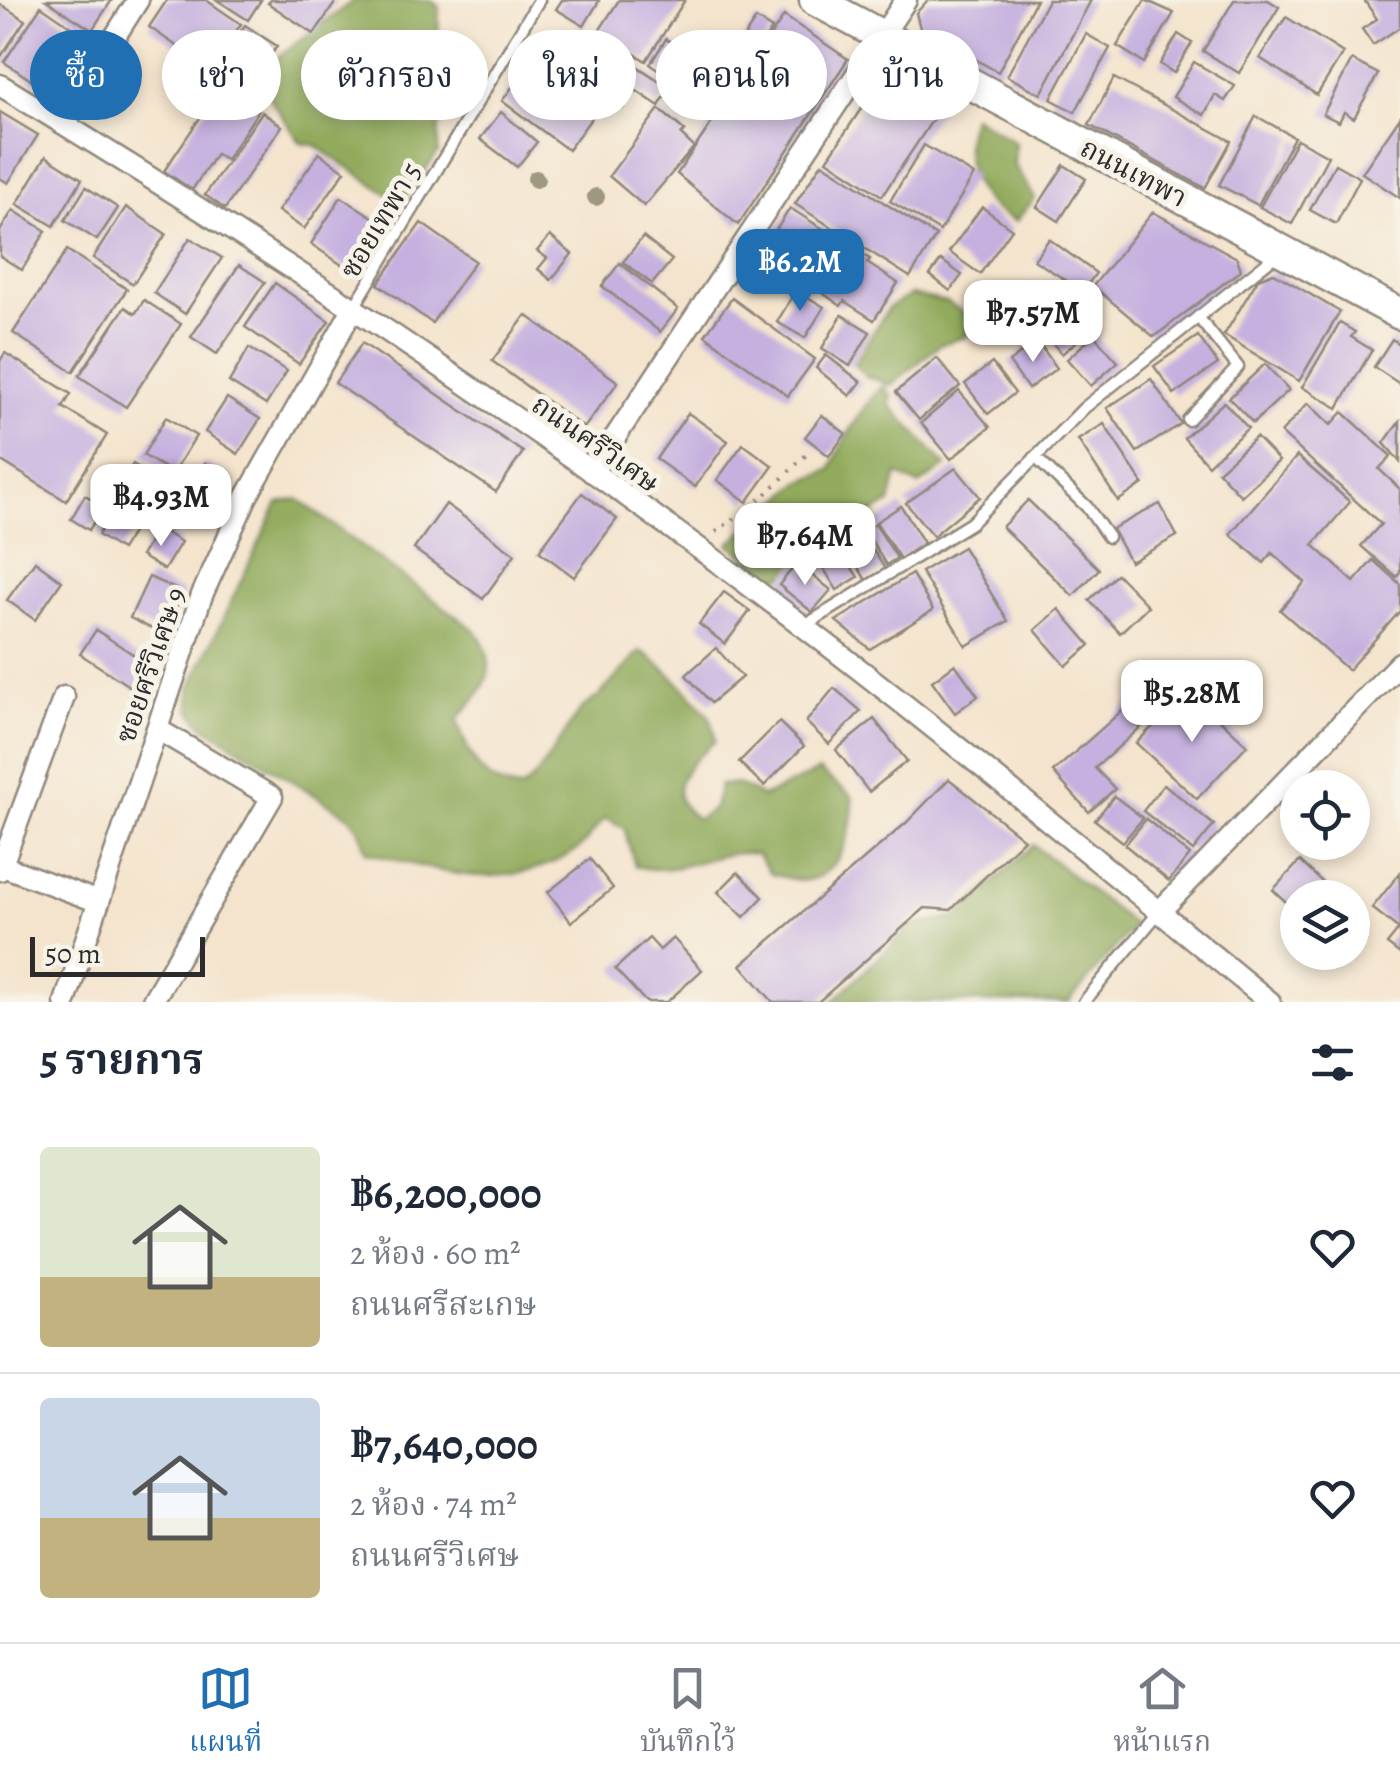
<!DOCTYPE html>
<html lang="th">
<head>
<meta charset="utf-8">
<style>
	:root { --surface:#fff; --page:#f6f6f7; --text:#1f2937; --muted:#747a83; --line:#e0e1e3; --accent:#1f6fb2 }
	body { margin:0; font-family:Alegreya,"Noto Serif Thai",serif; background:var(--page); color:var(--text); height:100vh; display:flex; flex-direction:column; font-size:38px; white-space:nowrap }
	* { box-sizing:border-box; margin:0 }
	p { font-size:32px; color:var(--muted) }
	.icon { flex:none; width:55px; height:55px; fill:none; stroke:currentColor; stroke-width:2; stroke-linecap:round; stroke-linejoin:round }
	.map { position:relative; height:1002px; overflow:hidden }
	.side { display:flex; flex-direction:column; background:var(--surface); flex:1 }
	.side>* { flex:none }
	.banner { position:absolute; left:30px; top:30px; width:1340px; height:90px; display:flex; gap:20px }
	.tools { position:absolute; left:1280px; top:770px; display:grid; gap:20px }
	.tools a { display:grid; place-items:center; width:90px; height:90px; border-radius:50%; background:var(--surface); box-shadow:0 5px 15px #0003; font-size:50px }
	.scale { position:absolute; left:30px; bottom:25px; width:175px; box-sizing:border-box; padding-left:10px; border:5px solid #2b2b2b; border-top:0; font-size:28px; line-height:35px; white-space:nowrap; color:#2b2b2b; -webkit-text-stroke:8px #f7f3e8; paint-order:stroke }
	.price { position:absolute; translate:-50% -85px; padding:0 22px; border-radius:20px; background:#fff; color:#222; font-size:32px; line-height:65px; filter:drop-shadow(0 2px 5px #0008) }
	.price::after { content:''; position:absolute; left:50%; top:60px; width:30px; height:22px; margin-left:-15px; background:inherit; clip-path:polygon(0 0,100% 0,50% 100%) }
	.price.current { background:var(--accent); color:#fff }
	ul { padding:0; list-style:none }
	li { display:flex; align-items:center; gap:30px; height:250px; padding:0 40px }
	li+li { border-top:2px solid var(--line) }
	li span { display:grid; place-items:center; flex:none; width:280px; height:200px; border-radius:10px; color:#555 }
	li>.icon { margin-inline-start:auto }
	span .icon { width:120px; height:120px; fill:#fffc; stroke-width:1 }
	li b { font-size:42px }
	h2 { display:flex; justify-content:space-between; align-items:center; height:120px; padding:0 40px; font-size:42px }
	.pill { padding:0 35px; border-radius:45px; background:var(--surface); box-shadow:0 5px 15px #0003; font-size:35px; line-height:90px }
	.pill.current { background:var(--accent); color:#fff }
	.tab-bar { display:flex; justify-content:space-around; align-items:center; height:140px; border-top:2px solid var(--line); background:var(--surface); font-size:28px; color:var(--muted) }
	.tab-bar a { display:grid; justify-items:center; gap:5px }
	.tab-bar .current { color:var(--accent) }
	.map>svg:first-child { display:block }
</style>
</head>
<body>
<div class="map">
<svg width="1400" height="1002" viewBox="0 0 1400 1002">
	<rect width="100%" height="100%" fill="#f7f3e8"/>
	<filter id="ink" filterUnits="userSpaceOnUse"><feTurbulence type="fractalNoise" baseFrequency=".01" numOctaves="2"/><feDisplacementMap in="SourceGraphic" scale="20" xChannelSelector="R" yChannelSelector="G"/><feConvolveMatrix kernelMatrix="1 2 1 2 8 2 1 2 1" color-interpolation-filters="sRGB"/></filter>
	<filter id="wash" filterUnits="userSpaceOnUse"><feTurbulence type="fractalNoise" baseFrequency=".0048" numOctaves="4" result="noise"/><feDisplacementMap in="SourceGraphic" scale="40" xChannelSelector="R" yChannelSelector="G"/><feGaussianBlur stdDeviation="2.25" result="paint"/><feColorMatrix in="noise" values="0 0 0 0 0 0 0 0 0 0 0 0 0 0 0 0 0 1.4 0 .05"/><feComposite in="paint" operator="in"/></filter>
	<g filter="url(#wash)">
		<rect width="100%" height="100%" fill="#f4e4cd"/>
		<g fill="#91aa5c" stroke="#5e6a44" stroke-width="2.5">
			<polygon points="354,0 431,0 439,7 438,42 473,74 439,126 438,153 401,203 315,145 301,143 268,96 278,57"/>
			<path d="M 973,116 L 1015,142 L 1014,165 L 1035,198 L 1016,221 C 974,204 955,157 973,116 Z"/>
			<polygon points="911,295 947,302 972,318 966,337 941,344 891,385 865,376 854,364 888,308"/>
			<path d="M 884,386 L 892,397 L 889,404 L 946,466 L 919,485 L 897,474 L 890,503 L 828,540 L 808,561 L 795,560 L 784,575 L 773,579 L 729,544 L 800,482 L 832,469 C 836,451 869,396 884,386 Z"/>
			<path d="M 298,499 L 476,631 C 503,670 484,689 457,720 C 468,754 481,787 522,789 L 537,775 L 582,708 L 599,696 L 640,651 C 656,658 698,701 710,718 C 714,724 714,733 715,741 C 690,764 656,791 698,819 L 714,808 L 720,785 L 738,784 L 763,797 L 819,771 L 852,796 C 855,824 843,870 812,879 C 800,883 783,876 771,874 L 757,854 C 715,847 680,879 635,866 L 624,828 L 606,818 C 593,828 587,844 575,851 C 503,895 443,872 366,852 L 361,833 L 350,817 L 202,725 L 190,709 L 190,688 L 278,503 Z"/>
			<polygon points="1033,845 1134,925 1069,1002 832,1002 912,926 958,917"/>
		</g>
		<g id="blocks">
			<g fill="#c5b0df">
				<polygon points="46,0 112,0 92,30"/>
				<polygon points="167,0 206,0 241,24 210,69 149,27"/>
				<polygon points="217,0 261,0 248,20"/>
				<polygon points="271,0 337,0 314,34 268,3"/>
				<polygon points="562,0 597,0 599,1 584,26 556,9"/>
				<polygon points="619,0 685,0 646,61 599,31"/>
				<polygon points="928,0 1036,0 998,72 920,28 916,13"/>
				<polygon points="1048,0 1091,0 1041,94 1007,76"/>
				<polygon points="1145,0 1174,13 1144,63 1117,46"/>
				<polygon points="1234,0 1268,0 1279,7 1239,73 1203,51"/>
				<polygon points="1364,0 1400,0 1400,27 1373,45 1362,29 1377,19"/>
				<polygon points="0,4 25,20 0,58"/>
				<polygon points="41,6 88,38 52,94 4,62"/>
				<polygon points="784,16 848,59 738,225 677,174"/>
				<polygon points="1286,17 1343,53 1317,95 1260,58"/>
				<polygon points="756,19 772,29 743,74 727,63"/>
				<polygon points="245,25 277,46 251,85 219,63"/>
				<polygon points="582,30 670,88 659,106 635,90 623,108 559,65"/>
				<polygon points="1086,34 1110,48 1075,112 1051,99"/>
				<polygon points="1178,34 1192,43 1174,73 1160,64"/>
				<polygon points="666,39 734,84 718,109 650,64"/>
				<polygon points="532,60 598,109 568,150 502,101"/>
				<polygon points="1352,60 1378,74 1354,118 1344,112 1339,122 1323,114"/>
				<polygon points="1194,62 1235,86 1225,101 1215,95 1204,115 1173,97"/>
				<polygon points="886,71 941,107 882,196 827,160"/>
				<polygon points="432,74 446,82 434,102 420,93"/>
				<polygon points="376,77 389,85 383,96 370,88"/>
				<polygon points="1114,78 1231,141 1205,188 1089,125"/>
				<polygon points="222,85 259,110 226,160 216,154 192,190 164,171"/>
				<polygon points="659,109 685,131 681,135 694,147 644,206 609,176"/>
				<polygon points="0,112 38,135 8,183 0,178"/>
				<polygon points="262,112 282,126 225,209 205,195"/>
				<polygon points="501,112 537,142 517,167 480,139"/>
				<polygon points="1256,116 1294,137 1258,205 1219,185"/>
				<polygon points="1400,117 1400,198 1362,173"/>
				<polygon points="1297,139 1328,156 1292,224 1260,207"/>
				<polygon points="924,145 974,175 940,231 890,201"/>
				<polygon points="319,153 345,171 304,229 278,211"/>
				<polygon points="46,156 82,179 54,226 17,204"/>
				<polygon points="822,163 936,236 910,277 795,204"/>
				<polygon points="1335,164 1360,178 1336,224 1310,210"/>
				<polygon points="1064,165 1086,179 1059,221 1037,207"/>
				<polygon points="86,187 118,208 97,240 65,220"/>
				<polygon points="341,197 379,221 348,269 311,244"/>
				<polygon points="126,207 166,234 133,284 93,258"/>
				<polygon points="982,207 1012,229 980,274 949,252"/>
				<polygon points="790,208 870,259 867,263 898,283 874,320 844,301 841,306 763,251"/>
				<polygon points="13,210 46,231 22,270 0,256 0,231"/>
				<polygon points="1153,212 1237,258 1241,270 1154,337 1093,286"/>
				<polygon points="421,223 475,261 432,323 378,284"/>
				<polygon points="550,236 572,254 551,280 538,269 547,258 537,251"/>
				<polygon points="643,237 672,260 652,284 623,262"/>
				<polygon points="190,238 222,258 185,314 154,293"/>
				<polygon points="1049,239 1096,273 1083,291 1034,260"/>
				<polygon points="67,250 127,289 73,372 13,333"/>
				<polygon points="941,260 962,275 950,291 930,275"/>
				<polygon points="620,263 678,309 660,332 602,286"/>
				<polygon points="239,265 265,282 217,354 191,337"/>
				<polygon points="1274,273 1340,312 1299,381 1224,335 1258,279"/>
				<polygon points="275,283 329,321 299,364 245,327"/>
				<polygon points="796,290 824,307 805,338 777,322"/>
				<polygon points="732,298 815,359 788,396 705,335"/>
				<polygon points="144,300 181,324 126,407 79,376 125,307 135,314"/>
				<polygon points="1002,300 1020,331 1004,339 987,309"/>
				<polygon points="1076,303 1095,325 1062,354 1043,332"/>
				<polygon points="526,315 618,382 584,428 492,361"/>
				<polygon points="842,315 870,332 850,366 822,348"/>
				<polygon points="1340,323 1355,332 1351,337 1372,350 1338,408 1302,387"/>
				<polygon points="1094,335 1118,362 1091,386 1067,359"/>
				<polygon points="1198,336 1218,364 1174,394 1154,366"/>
				<polygon points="1392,339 1400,345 1400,384 1374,367"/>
				<polygon points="1037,341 1057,368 1028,389 1009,362"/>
				<polygon points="362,343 523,452 496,492 335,383"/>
				<polygon points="249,348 287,371 266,405 229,382"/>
				<polygon points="5,353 71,394 63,407 107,435 66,501 0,460 0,361"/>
				<polygon points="826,355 861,382 850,396 816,368"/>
				<polygon points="937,358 960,386 919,420 896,392"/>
				<polygon points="992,363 1015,393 988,414 965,384"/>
				<polygon points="1265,364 1289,390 1253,423 1229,398"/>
				<polygon points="1151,379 1181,424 1137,452 1107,408"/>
				<polygon points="959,391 990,427 951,459 921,423"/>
				<polygon points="227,398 260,419 238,454 205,432"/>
				<polygon points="1224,402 1248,428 1208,465 1184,438"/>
				<polygon points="1308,403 1331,425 1343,412 1391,456 1379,469 1400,489 1400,572 1396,577 1361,546 1381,524 1281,433"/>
				<polygon points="688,413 728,441 695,487 656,459"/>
				<polygon points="822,415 846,434 829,456 805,437"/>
				<polygon points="166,417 196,436 173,473 143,455"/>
				<polygon points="1400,421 1400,462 1384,443"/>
				<polygon points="1104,424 1143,484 1118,501 1078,440"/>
				<polygon points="1256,437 1279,461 1241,496 1218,471"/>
				<polygon points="743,444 773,466 747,502 717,480"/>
				<polygon points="1297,456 1350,502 1313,545 1354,582 1373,560 1400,584 1400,611 1348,670 1280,610 1305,582 1272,553 1264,563 1230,534"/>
				<polygon points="205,463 233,479 210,517 183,500"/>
				<polygon points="133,464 171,488 153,516 115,493"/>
				<polygon points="956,468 980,497 933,536 906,503"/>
				<polygon points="582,493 617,519 574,577 539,551"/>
				<polygon points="85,495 104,506 89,530 71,519"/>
				<polygon points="1028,500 1099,569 1073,596 1002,527"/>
				<polygon points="446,504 515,554 483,599 414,549"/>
				<polygon points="1160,504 1177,536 1130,562 1112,529"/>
				<polygon points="117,505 140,520 121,550 98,535"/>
				<polygon points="901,506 924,543 900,559 876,522"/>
				<polygon points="875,524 897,558 886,565 865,530"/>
				<polygon points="858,526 885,569 866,580 840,538"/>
				<polygon points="158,528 181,542 164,570 141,556"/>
				<polygon points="837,545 858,577 837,590 817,558"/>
				<polygon points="963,547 1008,621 966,646 921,572"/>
				<polygon points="35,561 62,581 35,620 7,600"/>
				<polygon points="797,563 831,590 812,612 779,585"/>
				<polygon points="912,574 933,610 870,649 836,621"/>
				<polygon points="1117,574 1148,606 1120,633 1089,600"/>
				<polygon points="149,577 183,592 163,634 130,618"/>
				<polygon points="724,592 750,611 725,644 699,624"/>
				<polygon points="1059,609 1090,645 1066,666 1035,630"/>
				<polygon points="96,630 151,666 135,690 80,654"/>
				<polygon points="716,648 742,677 711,703 686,675"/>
				<polygon points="955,664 978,696 955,713 932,681"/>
				<polygon points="1163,674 1179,693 1095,768 1115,789 1089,812 1053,772"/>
				<polygon points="834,688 861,711 829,744 806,722"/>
				<polygon points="1189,691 1247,745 1197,799 1136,743"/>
				<polygon points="874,719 907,761 869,792 836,750"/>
				<polygon points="779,722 804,746 764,786 739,762"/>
				<polygon points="949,779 1024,839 951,910 925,908 818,1002 773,1002 741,965 906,823"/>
				<polygon points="1164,784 1214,825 1193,851 1143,811"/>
				<polygon points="1114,796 1143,818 1123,842 1095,820"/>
				<polygon points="1146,819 1190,855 1169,881 1125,845"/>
				<polygon points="590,859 613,888 571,922 548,892"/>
				<polygon points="1300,861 1339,898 1298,898 1298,913 1273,890"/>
				<polygon points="738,872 763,897 744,917 718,892"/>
				<polygon points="1400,873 1400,954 1387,944 1399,929 1372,908"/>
				<polygon points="649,938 660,950 673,938 702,970 667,1002 646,1002 615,969"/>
			</g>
		</g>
	</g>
	<g filter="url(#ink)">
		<use href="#blocks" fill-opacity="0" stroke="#90887c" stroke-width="2.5"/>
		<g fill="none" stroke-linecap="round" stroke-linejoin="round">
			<defs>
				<g id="service">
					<polyline points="353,309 539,0"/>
					<polyline points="1188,420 1238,367 1198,317"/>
					<polyline points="1035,457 1087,507 1108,537"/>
					<polyline points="804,626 971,523 1084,408 1280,252"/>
					<polyline points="1084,1002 1159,912"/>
				</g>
				<g id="minor">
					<path d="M 0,85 C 275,252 547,431 803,626 C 962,747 1115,876 1270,1002"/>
					<polyline points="61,122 138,0"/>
					<polyline points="592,472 906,0"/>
					<polyline points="0,865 99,902"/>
					<polyline points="0,870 64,697"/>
					<polyline points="1159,912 1400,663"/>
					<polyline points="65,1002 202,595 247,496 353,309"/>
					<polyline points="152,1002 272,797 157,729"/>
				</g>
				<polyline id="secondary" points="815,0 1400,314"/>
			</defs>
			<use href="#service" stroke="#90887c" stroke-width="15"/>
			<use href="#minor" stroke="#90887c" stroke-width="25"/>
			<use href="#secondary" stroke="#90887c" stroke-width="35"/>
			<polyline stroke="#90887c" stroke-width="4" stroke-dasharray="2.5 8" stroke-linecap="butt" points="716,532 763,497 807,454"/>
			<use href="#service" stroke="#fff" stroke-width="10"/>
			<use href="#minor" stroke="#fff" stroke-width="20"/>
			<use href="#secondary" stroke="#fff" stroke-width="30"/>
		</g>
		<g fill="#9d987e">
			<circle cx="536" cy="179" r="9"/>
			<circle cx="596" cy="197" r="9"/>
		</g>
	</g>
	<g text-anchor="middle" stroke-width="10" stroke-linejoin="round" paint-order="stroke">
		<g font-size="28" fill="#2b2b2b" stroke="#f7f3e8">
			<text transform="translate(1134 172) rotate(28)" y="10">ถนนเทพา</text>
			<text transform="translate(380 220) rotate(-59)" y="10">ซอยเทพา 5</text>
			<text transform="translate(596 443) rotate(35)" y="10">ถนนศรีวิเศษ</text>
			<text transform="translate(150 665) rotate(-71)" y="10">ซอยศรีวิเศษ 9</text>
		</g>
	</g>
</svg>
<div class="tools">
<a><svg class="icon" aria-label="locate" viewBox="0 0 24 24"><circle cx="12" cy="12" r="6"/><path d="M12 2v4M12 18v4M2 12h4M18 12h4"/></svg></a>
<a><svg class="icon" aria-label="layers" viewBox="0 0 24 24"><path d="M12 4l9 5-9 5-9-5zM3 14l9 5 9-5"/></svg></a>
</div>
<div class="scale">50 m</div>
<b class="price current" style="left:800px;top:314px">฿6.2M</b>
<b class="price" style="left:1033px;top:365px">฿7.57M</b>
<b class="price" style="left:161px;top:549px">฿4.93M</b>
<b class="price" style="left:805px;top:588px">฿7.64M</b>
<b class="price" style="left:1192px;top:745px">฿5.28M</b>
<div class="banner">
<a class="pill current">ซื้อ</a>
<a class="pill">เช่า</a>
<a class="pill">ตัวกรอง</a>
<a class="pill">ใหม่</a>
<a class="pill">คอนโด</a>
<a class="pill">บ้าน</a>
</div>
</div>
<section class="side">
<h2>5 รายการ<svg class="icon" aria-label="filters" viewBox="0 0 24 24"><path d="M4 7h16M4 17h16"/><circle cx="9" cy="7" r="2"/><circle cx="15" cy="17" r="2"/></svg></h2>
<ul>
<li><span style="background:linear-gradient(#dfe7d0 65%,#c2b280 0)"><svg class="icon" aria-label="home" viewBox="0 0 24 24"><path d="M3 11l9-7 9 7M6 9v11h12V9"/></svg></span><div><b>฿6,200,000</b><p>2 ห้อง · 60 m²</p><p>ถนนศรีสะเกษ</p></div><svg class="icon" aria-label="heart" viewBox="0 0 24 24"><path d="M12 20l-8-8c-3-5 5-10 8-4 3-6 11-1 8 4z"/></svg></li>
<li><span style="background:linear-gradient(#c9d6e8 60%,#c2b280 0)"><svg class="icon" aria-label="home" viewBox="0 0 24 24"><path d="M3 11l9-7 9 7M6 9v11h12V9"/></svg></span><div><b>฿7,640,000</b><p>2 ห้อง · 74 m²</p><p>ถนนศรีวิเศษ</p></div><svg class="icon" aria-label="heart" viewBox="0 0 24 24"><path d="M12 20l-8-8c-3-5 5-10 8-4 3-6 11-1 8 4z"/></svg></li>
</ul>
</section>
<nav class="tab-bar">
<a class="current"><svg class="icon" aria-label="map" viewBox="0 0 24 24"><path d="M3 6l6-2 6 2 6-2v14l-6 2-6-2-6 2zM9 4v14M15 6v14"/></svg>แผนที่</a>
<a><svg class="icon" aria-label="saved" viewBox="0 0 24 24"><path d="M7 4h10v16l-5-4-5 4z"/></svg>บันทึกไว้</a>
<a><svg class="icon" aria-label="home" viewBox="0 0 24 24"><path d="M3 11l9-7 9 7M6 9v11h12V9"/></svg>หน้าแรก</a>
</nav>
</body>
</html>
